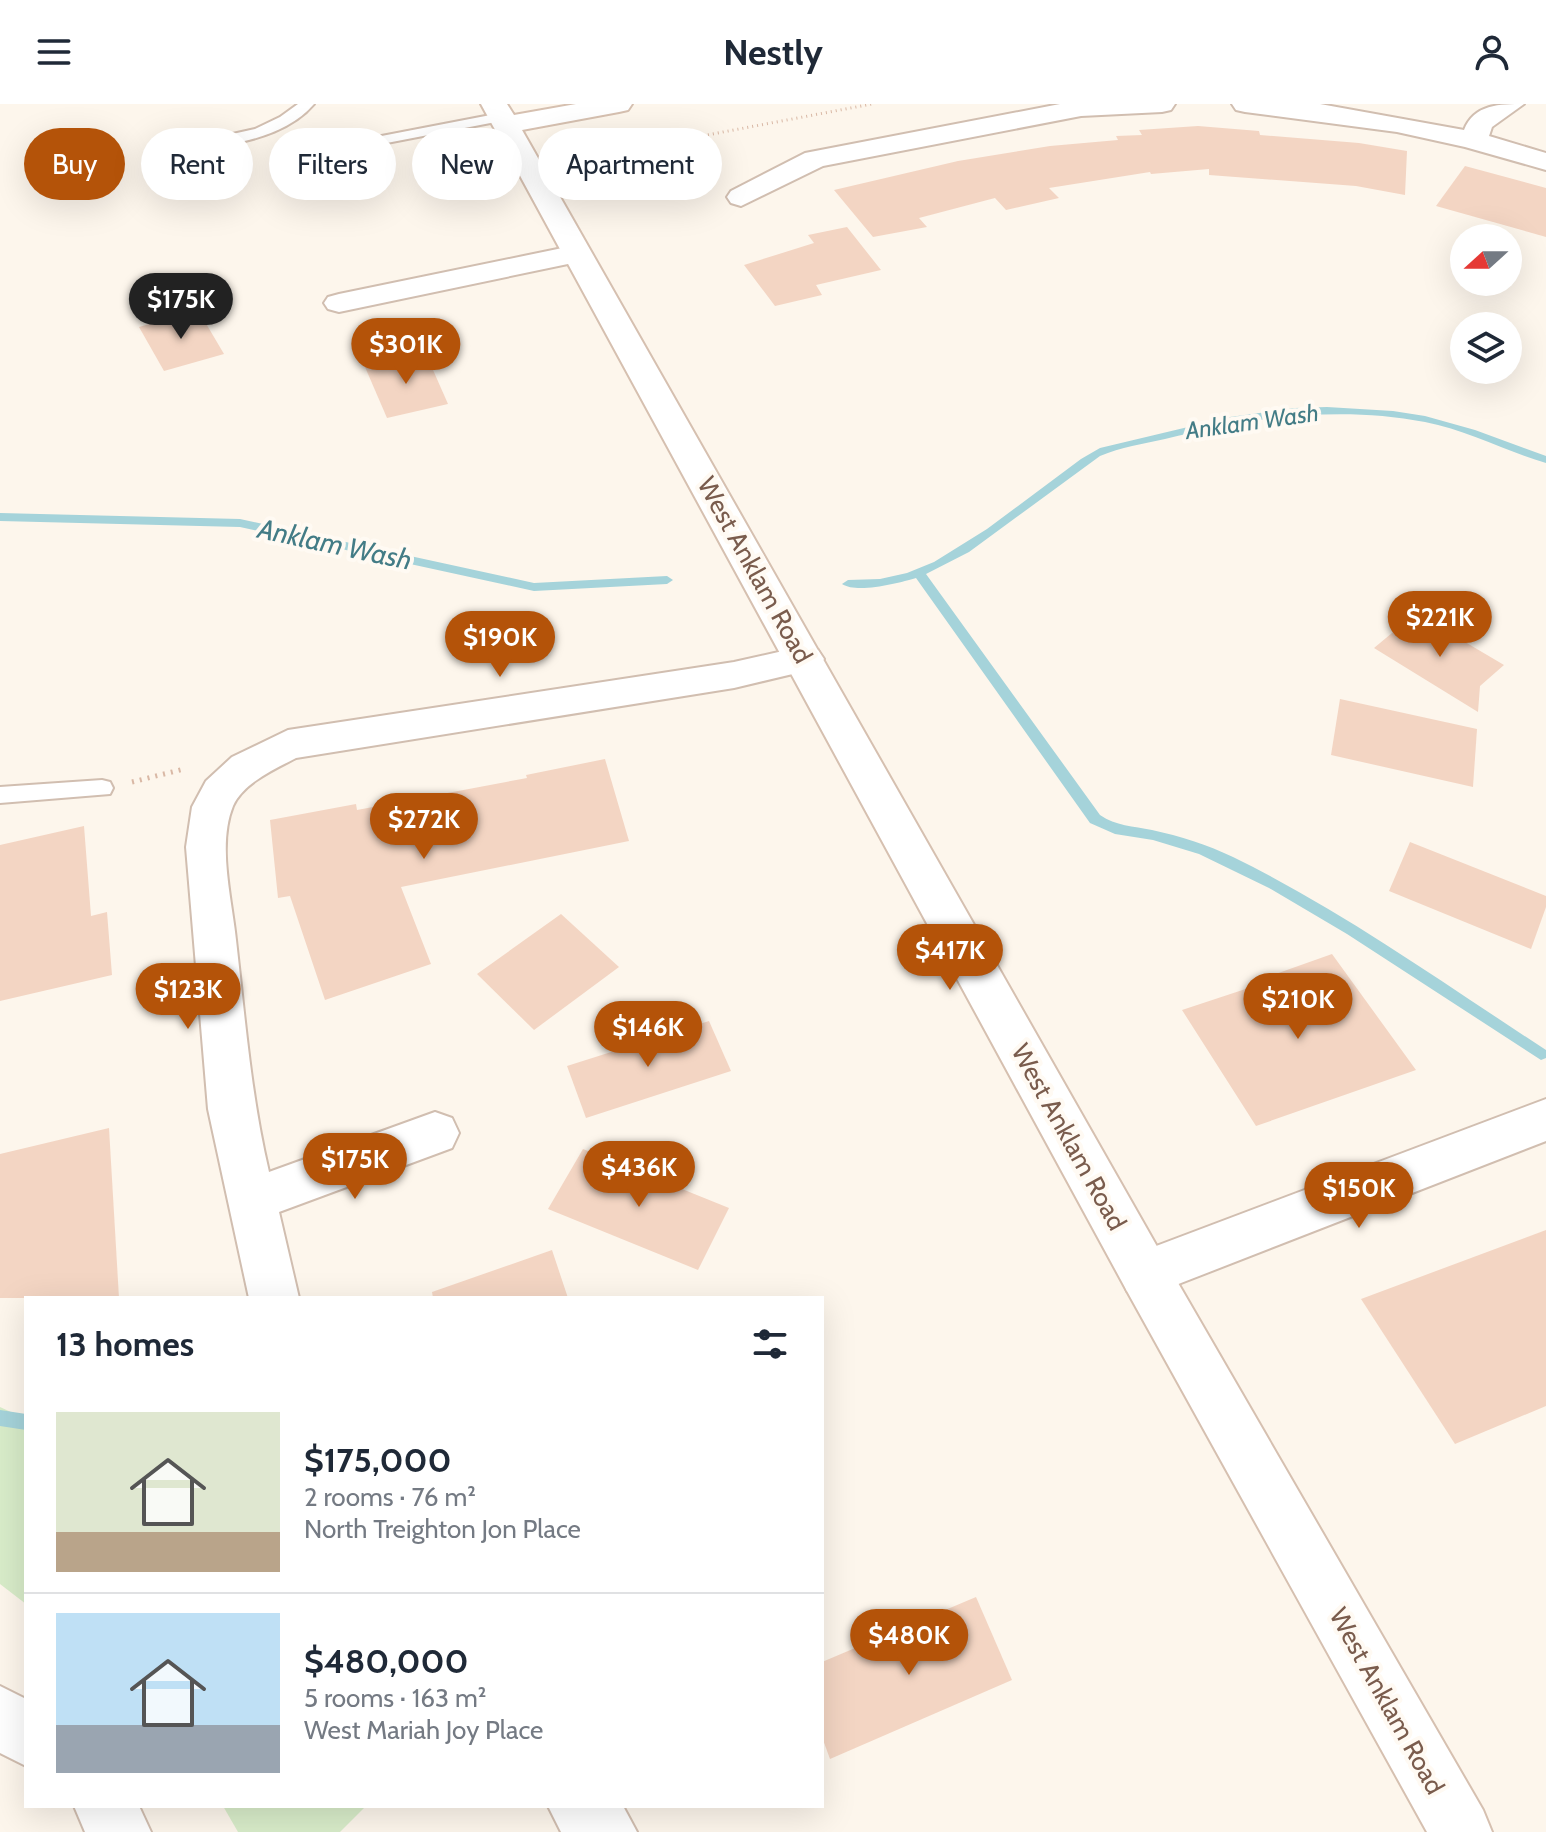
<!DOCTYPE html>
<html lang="en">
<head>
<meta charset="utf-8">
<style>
	:root { --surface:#fff; --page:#f6f6f7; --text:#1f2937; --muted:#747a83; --line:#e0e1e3; --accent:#b45309 }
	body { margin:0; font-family:Cabin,sans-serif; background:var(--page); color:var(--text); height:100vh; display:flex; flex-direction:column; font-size:30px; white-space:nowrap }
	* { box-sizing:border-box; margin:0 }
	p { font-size:26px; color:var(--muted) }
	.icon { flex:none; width:44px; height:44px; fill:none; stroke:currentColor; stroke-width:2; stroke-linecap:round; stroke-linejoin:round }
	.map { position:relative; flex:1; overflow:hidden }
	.drawer { position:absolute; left:24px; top:1192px; width:800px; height:512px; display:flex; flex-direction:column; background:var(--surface); border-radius:0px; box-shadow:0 8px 32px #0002 }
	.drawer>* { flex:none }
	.hud { position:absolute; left:24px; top:24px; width:800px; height:72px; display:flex; gap:16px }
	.needle { width:52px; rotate:249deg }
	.controls { position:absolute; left:1450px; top:120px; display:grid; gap:16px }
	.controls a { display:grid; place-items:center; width:72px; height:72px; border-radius:50%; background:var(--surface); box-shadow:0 8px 32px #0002; font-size:40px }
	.price { position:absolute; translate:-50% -68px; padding:0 18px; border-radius:28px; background:var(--accent); color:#fff; font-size:26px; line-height:52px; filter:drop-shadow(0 2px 4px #0008) }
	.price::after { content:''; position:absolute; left:50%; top:48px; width:24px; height:18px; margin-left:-12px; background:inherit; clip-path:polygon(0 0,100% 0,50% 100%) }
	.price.selected { background:#222; color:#fff }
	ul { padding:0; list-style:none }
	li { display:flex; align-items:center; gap:24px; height:200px; padding:0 32px }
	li+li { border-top:2px solid var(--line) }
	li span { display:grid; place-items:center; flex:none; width:224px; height:160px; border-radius:0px; color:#555 }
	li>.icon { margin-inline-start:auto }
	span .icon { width:96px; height:96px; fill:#fffc; stroke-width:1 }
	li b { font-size:34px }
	h2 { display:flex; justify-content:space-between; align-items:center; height:96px; padding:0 32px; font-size:34px }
	.chip { padding:0 28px; border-radius:36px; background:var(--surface); box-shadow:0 8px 32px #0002; font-size:28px; line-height:72px }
	.chip.selected { background:var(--accent); color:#fff }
	header { display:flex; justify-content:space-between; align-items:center; height:104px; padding:0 32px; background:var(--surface); font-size:36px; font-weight:700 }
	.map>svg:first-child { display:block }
</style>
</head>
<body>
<header><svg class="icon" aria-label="menu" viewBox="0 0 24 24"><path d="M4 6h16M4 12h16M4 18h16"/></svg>Nestly<svg class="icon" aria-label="person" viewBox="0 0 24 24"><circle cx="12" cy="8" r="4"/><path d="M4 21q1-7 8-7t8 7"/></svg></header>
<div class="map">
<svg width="1546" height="1728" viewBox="0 0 1546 1728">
	<rect width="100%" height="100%" fill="#fdf6ec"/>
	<g fill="#d8ecc9">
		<polygon points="0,1303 26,1315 26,1500 0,1480"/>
		<polygon points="223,1702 366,1702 340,1728 238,1728"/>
	</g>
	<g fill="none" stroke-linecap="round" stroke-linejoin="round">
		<g fill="#a5d3da" fill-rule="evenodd">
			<path d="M 1327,303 L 1393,307 L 1425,312 L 1475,326 L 1546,352 L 1546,359 C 1505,347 1467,326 1425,318 C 1336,301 1251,314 1165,335 C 1143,340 1121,343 1100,352 L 969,448 L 926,470 L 1100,711 C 1116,722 1133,722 1152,726 C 1180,732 1208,741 1233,753 C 1343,807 1443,879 1546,946 L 1546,954 L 1541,956 L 1347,830 L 1269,784 L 1199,750 L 1153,736 L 1115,730 L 1090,719 L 916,474 C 899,479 857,490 842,480 L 848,476 L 880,475 L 907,469 L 934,458 L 987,425 L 1081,355 L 1100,344 L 1230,313 L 1295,304 Z"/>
			<polygon points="0,409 240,415 534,479 667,472 673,476 667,480 534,487 240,423 0,417"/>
			<polygon points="0,1306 26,1310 26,1326 0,1322"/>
		</g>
	</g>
	<g fill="#f3d5c3">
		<polygon points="1198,22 1259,27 1260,31 1359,39 1407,47 1405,91 1356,82 1209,71 1209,65 1151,70 1150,68 1049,84 1059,94 1006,106 995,94 919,114 927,123 873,133 834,86 958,57 1050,42 1118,36 1116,32 1142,31 1139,26"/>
		<polygon points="1465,62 1546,84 1546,133 1436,102"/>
		<polygon points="847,123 881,166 816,181 822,191 775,202 744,161 814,139 808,131"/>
		<polygon points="198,206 224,250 164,267 139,223"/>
		<polygon points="426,250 448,300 387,314 365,263"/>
		<polygon points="1416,509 1504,561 1480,582 1478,608 1374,544"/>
		<polygon points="1340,595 1477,625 1473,683 1331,651"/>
		<polygon points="605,655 629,737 401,783 431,860 325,896 290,792 278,794 270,716 356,700 357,706 527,674 526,671"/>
		<polygon points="84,722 91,812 107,808 112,871 0,897 0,741"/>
		<polygon points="1410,738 1546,792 1546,803 1531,845 1389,787"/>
		<polygon points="561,810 619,863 534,926 477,870"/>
		<polygon points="1332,850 1416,966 1256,1022 1182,906 1273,876 1270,872"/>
		<polygon points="709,917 731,967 586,1014 567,962"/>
		<polygon points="109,1024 119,1194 0,1194 0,1050"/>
		<polygon points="583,1045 729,1104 698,1166 548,1105"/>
		<polygon points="1546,1126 1546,1302 1455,1340 1361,1195"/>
		<polygon points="552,1146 568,1194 433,1194 432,1188"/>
		<polygon points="976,1493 1012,1576 830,1655 822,1633 822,1558"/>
	</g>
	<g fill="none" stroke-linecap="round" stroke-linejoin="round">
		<defs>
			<g id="lane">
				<path d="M 298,0 L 314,0 C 293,25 258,35 227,41 L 237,66 L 234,69 L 224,69 L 213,43 L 206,44 L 199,40 L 201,37 L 255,25 L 280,13 Z"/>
				<polygon points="501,9 508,13 506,16 340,48 333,44 340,40"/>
				<polygon points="102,676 110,678 113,684 110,690 0,699 0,683"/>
			</g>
			<g id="street">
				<polygon points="1060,0 1175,0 1171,6 1162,8 1081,12 823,62 741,102 731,99 727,93 731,87 805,49"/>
				<path d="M 1232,0 L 1320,0 L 1464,26 C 1474,0 1500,0 1524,0 L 1492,23 L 1489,32 L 1546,49 L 1546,66 L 1465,43 L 1397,28 L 1245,8 L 1236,6 Z"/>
				<polygon points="577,141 587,144 592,150 587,156 339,208 328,205 324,199 328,193 339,190"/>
				<path d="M 805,542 L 818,546 L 824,555 L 818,564 L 734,584 L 296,654 C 275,665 243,679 233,702 C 217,741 232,796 236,836 C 245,914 251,992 269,1068 L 435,1008 L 452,1014 L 459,1029 L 452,1044 L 279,1108 L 299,1194 L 249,1194 L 208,1005 L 186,743 L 192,703 L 206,677 L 232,653 L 288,626 L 734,558 Z"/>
				<polygon points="1546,995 1546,1037 1145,1193 1127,1187 1120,1170 1127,1153"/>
				<polygon points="0,1582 26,1595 26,1662 0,1649"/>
				<polygon points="74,1702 139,1702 151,1728 85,1728"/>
				<polygon points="548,1702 623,1702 637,1728 561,1728"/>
			</g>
			<polygon id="secondary" points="481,0 507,0 514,11 576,0 632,0 628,6 619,8 522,26 1163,1153 1483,1706 1492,1728 1427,1728 1127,1187"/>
		</defs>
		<use href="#lane" stroke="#d1beb0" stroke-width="4"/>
		<use href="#street" stroke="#d1beb0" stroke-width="4"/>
		<use href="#secondary" stroke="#d6c0b0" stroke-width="4"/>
		<polyline stroke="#d9b8a5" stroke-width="3" stroke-dasharray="1 4" stroke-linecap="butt" points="590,53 872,0"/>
		<polyline stroke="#d9b8a5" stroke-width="5" stroke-dasharray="2 6" stroke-linecap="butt" points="132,678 184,665"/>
		<use href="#lane" fill="#fff" fill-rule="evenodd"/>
		<use href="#street" fill="#fff" fill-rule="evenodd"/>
		<use href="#secondary" fill="#fff" fill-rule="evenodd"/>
	</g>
	<g text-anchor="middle" stroke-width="8" stroke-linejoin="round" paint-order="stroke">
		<g font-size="24" font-style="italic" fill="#437c86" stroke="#fffaf3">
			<text transform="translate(1252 318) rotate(-8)" y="8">Anklam Wash</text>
		</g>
		<g font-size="26" fill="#7a5c4d" stroke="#fffaf3">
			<text transform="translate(755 466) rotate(61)" y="9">West Anklam Road</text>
			<text transform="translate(1069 1033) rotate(61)" y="9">West Anklam Road</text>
			<text transform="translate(1387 1597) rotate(61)" y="9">West Anklam Road</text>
		</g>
		<g font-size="28" font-style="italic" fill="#437c86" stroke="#fffaf3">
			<text transform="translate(335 440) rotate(12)" y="10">Anklam Wash</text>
		</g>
	</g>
</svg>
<div class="controls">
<a><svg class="needle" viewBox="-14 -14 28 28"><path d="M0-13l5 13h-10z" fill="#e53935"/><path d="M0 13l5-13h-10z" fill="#747a83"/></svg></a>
<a><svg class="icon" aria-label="layers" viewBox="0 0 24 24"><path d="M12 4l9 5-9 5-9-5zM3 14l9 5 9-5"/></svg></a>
</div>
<b class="price selected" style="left:181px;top:237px">$175K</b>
<b class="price" style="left:406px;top:282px">$301K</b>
<b class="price" style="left:1440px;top:555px">$221K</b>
<b class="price" style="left:500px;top:575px">$190K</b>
<b class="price" style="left:424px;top:757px">$272K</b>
<b class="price" style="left:950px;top:888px">$417K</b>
<b class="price" style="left:188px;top:927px">$123K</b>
<b class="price" style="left:1298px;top:937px">$210K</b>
<b class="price" style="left:648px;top:965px">$146K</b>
<b class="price" style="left:355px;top:1097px">$175K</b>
<b class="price" style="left:639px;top:1105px">$436K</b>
<b class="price" style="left:1359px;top:1126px">$150K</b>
<b class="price" style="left:909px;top:1573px">$480K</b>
<div class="hud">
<a class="chip selected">Buy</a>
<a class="chip">Rent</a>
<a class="chip">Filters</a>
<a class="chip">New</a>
<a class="chip">Apartment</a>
</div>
<section class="drawer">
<h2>13 homes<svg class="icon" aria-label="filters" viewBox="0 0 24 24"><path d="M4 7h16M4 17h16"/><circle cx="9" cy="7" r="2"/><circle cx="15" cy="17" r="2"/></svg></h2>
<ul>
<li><span style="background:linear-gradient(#dfe7d0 75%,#b9a48a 0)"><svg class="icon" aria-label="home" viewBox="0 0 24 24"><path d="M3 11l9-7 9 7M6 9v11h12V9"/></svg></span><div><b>$175,000</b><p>2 rooms · 76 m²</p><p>North Treighton Jon Place</p></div></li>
<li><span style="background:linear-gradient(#bfe0f5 70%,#9aa5b1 0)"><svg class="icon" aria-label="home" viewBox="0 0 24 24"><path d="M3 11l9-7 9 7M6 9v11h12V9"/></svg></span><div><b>$480,000</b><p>5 rooms · 163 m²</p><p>West Mariah Joy Place</p></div></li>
</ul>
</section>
</div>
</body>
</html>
